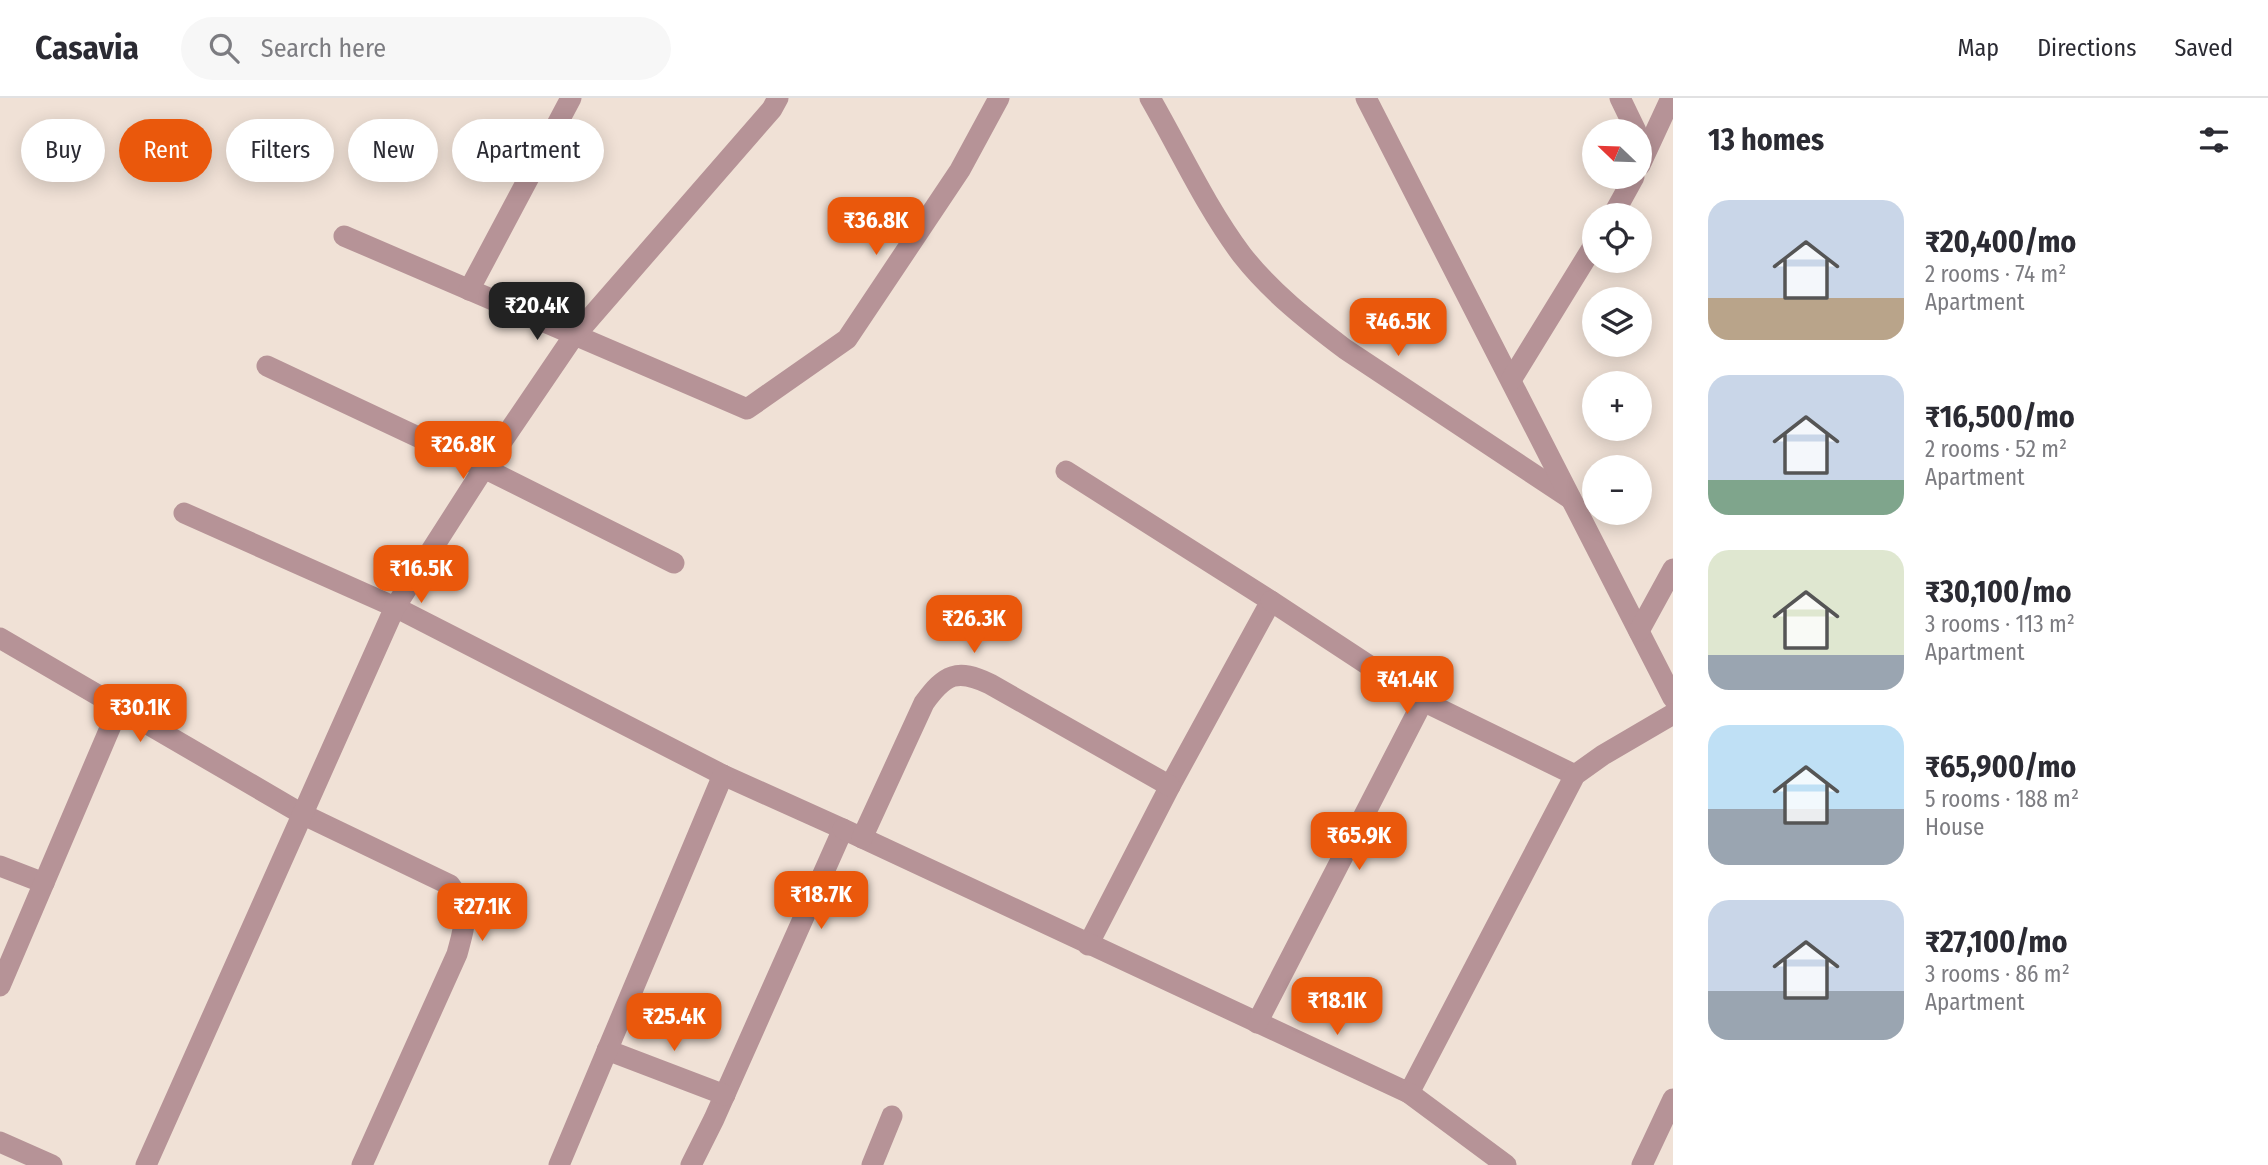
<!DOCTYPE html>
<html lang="en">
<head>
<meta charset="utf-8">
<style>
	:root { --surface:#fff; --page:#f7f7f7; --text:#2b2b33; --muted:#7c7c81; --line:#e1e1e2; --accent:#ea580c }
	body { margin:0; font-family:"Fira Sans Condensed",sans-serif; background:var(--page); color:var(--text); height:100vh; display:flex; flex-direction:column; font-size:26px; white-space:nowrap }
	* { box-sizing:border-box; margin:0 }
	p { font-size:23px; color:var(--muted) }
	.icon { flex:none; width:38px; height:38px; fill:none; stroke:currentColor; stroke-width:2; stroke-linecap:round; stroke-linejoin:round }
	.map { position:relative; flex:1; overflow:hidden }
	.side { display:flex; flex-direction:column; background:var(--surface); width:595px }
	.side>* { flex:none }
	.top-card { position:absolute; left:21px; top:21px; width:665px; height:63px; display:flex; gap:14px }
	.needle { width:46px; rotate:293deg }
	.controls { position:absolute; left:1582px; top:21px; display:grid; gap:14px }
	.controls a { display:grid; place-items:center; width:70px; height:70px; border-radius:50%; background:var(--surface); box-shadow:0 4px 18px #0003; font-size:35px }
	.price { position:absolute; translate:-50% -60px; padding:0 16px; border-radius:14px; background:var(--accent); color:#fff; font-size:23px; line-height:46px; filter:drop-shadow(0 2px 4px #0008) }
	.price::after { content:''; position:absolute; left:50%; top:42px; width:21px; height:16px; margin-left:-10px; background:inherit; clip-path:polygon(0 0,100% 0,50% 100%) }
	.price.selected { background:#222; color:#fff }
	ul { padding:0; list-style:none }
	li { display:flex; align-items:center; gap:21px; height:175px; padding:0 35px }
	li span { display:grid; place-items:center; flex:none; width:196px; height:140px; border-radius:21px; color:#555 }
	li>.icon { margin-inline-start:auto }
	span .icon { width:84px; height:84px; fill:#fffc; stroke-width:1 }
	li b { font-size:30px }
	h2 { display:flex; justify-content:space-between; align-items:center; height:84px; padding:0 35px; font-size:30px }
	.pill { padding:0 24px; border-radius:32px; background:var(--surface); box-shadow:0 4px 18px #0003; font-size:24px; line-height:63px }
	.pill.selected { background:var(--accent); color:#fff }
	header { display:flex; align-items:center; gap:42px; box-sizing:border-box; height:98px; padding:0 35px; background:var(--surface); border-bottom:2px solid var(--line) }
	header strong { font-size:33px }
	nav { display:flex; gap:38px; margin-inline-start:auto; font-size:24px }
	.search { width:490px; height:63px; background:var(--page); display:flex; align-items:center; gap:18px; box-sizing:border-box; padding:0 24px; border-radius:38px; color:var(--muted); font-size:26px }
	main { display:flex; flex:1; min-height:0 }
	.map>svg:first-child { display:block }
</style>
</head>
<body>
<header>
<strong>Casavia</strong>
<div class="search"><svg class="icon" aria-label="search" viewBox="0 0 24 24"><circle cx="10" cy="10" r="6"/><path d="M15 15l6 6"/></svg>Search here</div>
<nav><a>Map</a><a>Directions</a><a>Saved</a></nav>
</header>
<main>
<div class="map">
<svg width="1673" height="1067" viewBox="0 0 1673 1067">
	<rect width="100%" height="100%" fill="#f0e1d6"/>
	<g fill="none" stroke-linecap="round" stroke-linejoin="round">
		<g stroke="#b69397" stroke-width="21">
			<path d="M 1150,0 C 1180,52 1206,109 1242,157 C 1271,194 1308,223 1345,251 L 1571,401"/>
			<polyline points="1366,0 1673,600"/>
			<polyline points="1620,0 1636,33"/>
			<polyline points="1640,67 1671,0"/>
			<polyline points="1613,117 1634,79"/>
			<polyline points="344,138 747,311 847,241 960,72 999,0"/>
			<polyline points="469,192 571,0"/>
			<polyline points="267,268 484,370 674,465"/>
			<polyline points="1511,282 1594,147"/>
			<polyline points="1066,373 1271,503 1170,688 1088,847"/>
			<polyline points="184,415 395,509 723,677 843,731 714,1021 691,1067"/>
			<polyline points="1271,503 1423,603 1575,677"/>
			<polyline points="1639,533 1673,471"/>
			<path d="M 0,540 L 302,716 L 450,787 C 471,813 465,826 457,856 L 362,1067"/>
			<polyline points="843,731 1409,995 1575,677 1603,657 1673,616"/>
			<path d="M 862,740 L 924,605 C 945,576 957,570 990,586 L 1170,688"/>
			<polyline points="0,768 44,785"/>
			<polyline points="0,888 119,609"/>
			<polyline points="1257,925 1423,603"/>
			<polyline points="607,952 725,997"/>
			<polyline points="1409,995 1506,1067"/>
			<polyline points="0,1044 52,1067"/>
			<polyline points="146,1067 395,509 484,370 571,242 772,11 778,0"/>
			<polyline points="559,1067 723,677"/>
			<polyline points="872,1067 892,1018"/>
			<polyline points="1642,1067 1673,1001"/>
		</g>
	</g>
</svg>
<div class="controls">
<a><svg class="needle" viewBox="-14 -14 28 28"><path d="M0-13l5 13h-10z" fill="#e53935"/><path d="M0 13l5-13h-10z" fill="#7c7c81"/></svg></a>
<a><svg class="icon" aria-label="locate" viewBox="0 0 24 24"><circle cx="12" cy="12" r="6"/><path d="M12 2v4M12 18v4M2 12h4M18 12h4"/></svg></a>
<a><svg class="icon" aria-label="layers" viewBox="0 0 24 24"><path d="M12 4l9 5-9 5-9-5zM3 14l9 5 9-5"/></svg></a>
<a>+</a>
<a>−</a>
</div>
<b class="price" style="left:876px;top:159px">₹36.8K</b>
<b class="price selected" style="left:537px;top:244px">₹20.4K</b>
<b class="price" style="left:1398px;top:260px">₹46.5K</b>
<b class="price" style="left:463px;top:383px">₹26.8K</b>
<b class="price" style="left:421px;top:507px">₹16.5K</b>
<b class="price" style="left:974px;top:557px">₹26.3K</b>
<b class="price" style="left:1407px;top:618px">₹41.4K</b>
<b class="price" style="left:140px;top:646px">₹30.1K</b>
<b class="price" style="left:1359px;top:774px">₹65.9K</b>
<b class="price" style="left:821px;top:833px">₹18.7K</b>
<b class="price" style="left:482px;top:845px">₹27.1K</b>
<b class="price" style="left:1337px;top:939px">₹18.1K</b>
<b class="price" style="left:674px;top:955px">₹25.4K</b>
<div class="top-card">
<a class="pill">Buy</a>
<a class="pill selected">Rent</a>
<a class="pill">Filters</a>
<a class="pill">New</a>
<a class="pill">Apartment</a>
</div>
</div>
<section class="side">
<h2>13 homes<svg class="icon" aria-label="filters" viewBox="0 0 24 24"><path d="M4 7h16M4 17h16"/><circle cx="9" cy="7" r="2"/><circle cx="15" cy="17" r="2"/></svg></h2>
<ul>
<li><span style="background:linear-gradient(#c9d6e8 70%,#b9a48a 0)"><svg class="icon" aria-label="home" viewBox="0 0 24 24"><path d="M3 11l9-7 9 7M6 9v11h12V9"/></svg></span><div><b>₹20,400/mo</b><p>2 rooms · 74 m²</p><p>Apartment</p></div></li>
<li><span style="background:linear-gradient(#c9d6e8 75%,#7fa58c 0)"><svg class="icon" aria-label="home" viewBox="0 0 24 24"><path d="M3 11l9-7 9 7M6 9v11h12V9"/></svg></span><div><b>₹16,500/mo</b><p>2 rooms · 52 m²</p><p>Apartment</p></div></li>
<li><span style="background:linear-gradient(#dfe7d0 75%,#9aa5b1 0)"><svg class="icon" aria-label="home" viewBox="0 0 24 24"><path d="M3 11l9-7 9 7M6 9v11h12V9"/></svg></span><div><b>₹30,100/mo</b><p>3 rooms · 113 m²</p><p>Apartment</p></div></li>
<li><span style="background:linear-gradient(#bfe0f5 60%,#9aa5b1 0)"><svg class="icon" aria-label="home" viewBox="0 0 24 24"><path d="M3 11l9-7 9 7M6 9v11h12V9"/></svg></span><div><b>₹65,900/mo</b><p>5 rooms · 188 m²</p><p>House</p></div></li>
<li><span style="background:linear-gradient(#c9d6e8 65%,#9aa5b1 0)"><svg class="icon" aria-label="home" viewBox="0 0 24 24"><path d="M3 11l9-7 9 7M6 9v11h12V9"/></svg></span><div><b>₹27,100/mo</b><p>3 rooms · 86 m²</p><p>Apartment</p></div></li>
</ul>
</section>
</main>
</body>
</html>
